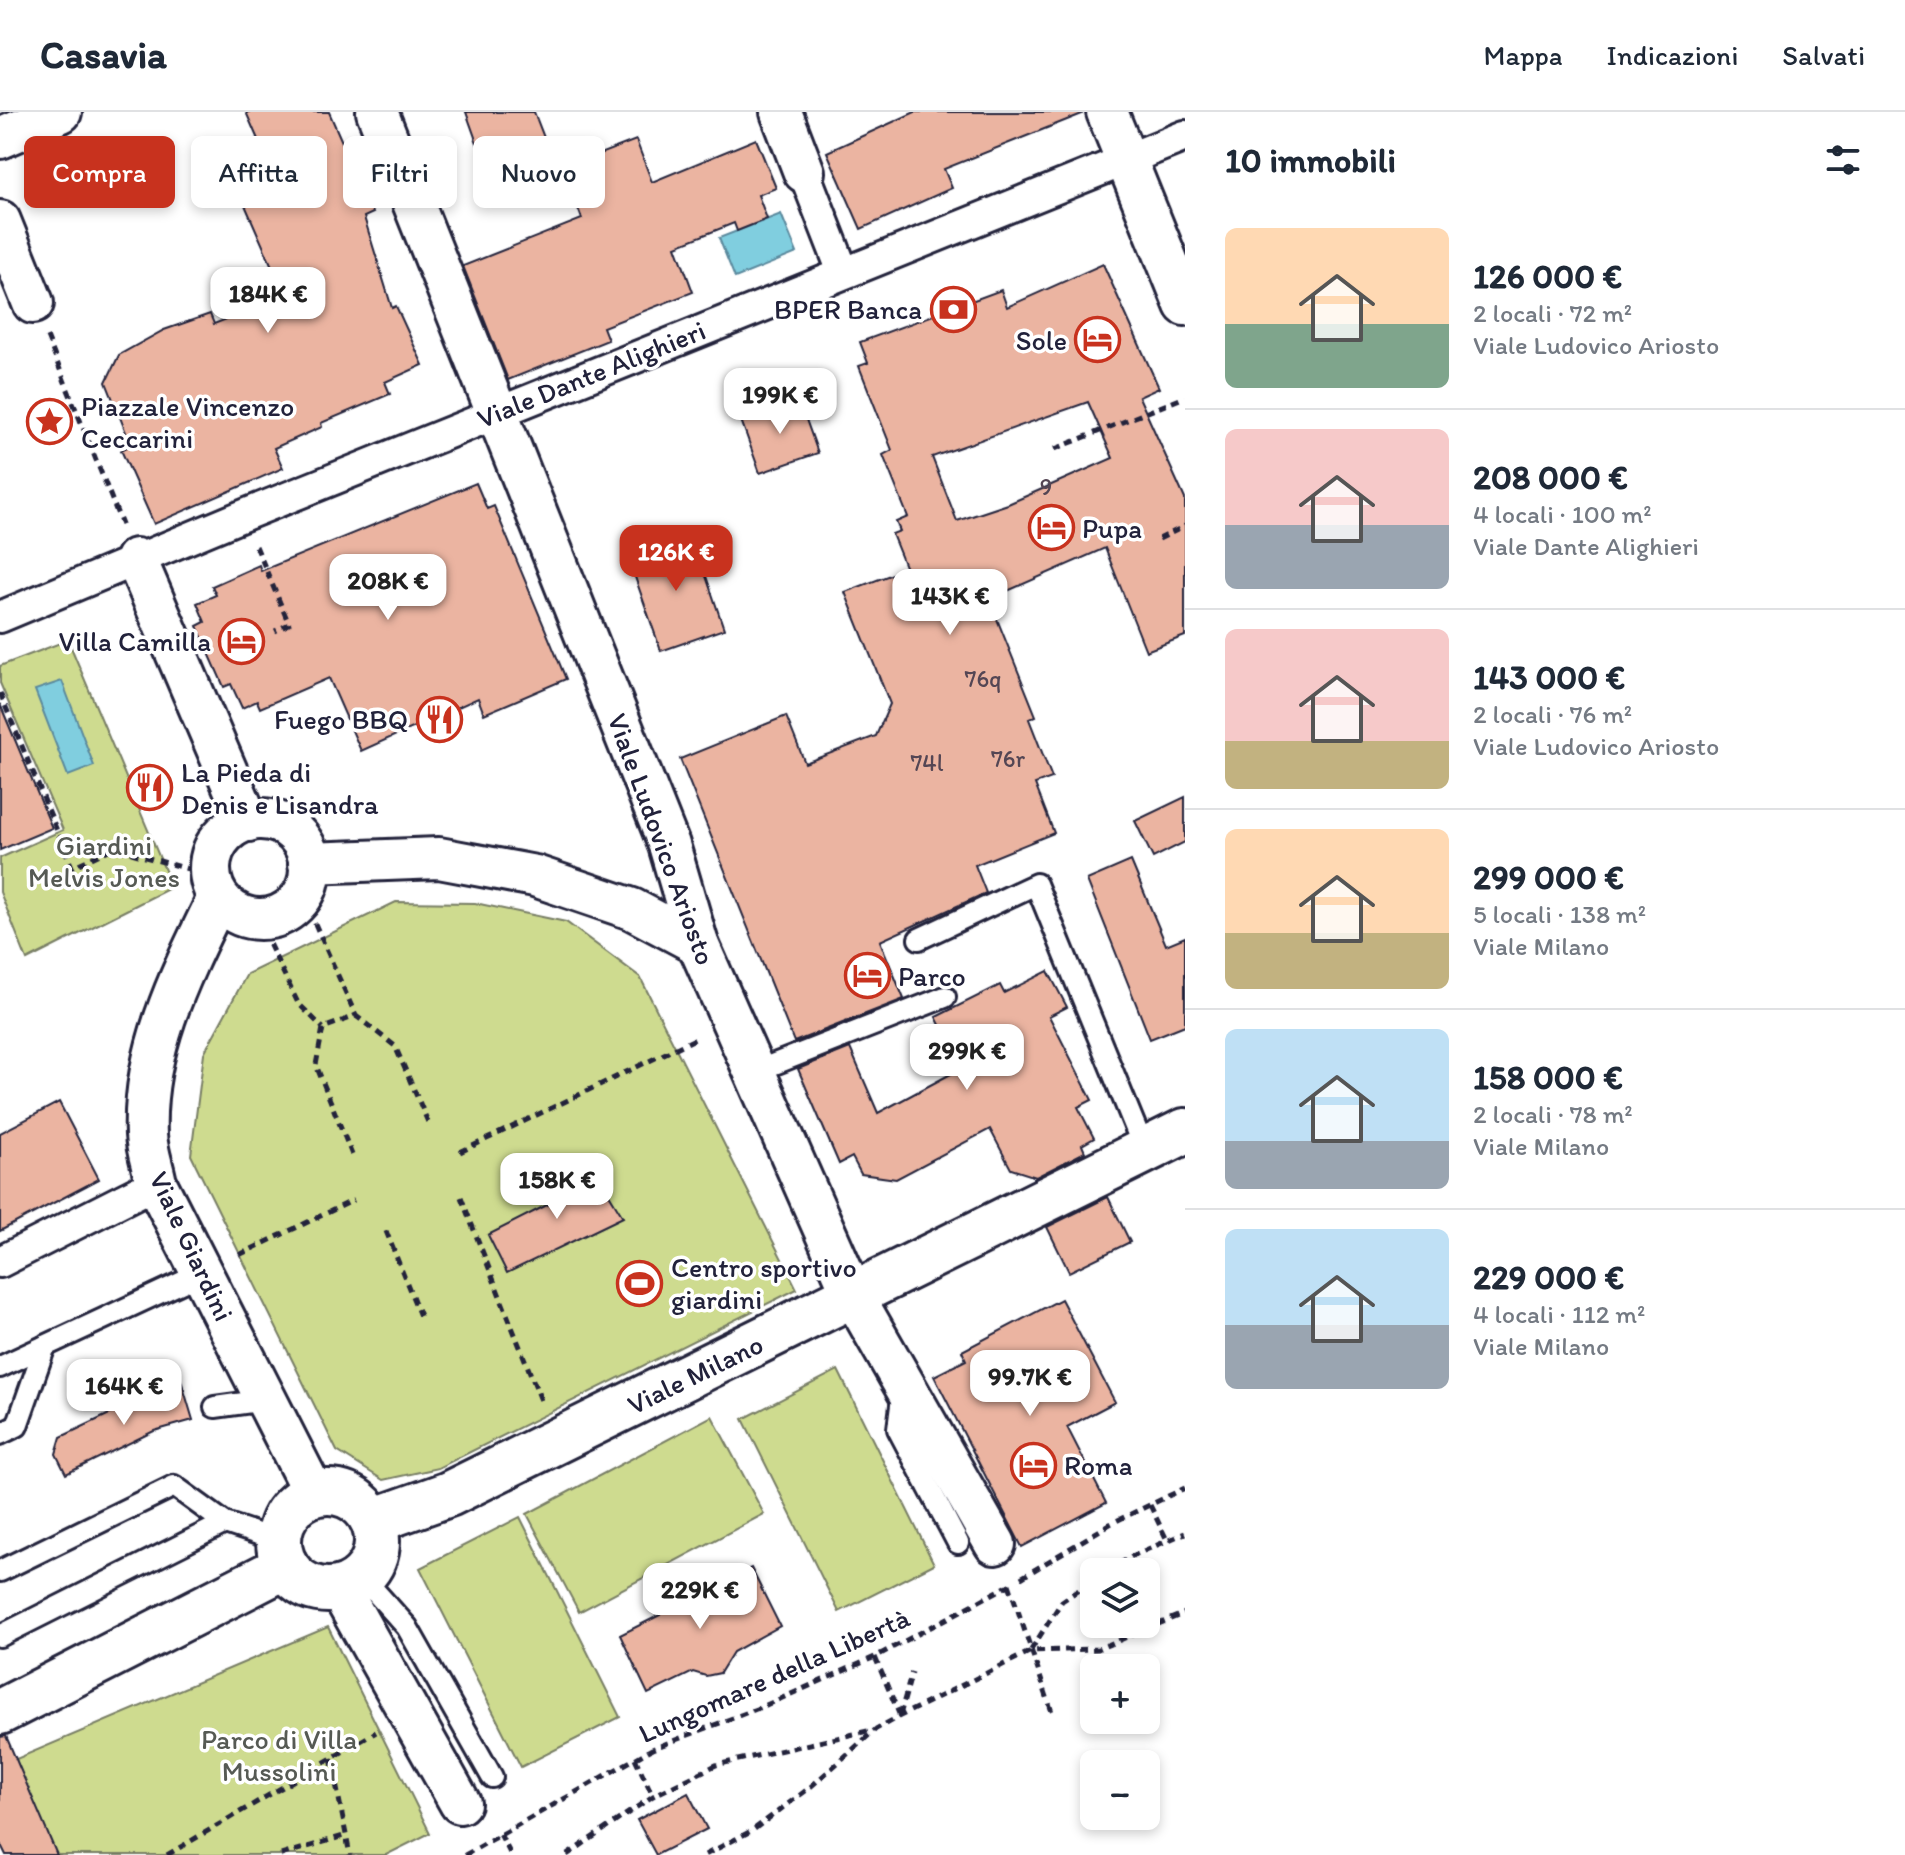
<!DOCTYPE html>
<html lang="it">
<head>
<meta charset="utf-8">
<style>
	:root { --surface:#fff; --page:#f2f2f3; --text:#1f2937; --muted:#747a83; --line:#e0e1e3; --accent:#c8321e }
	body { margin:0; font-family:Itim,sans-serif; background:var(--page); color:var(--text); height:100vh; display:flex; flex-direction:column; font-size:30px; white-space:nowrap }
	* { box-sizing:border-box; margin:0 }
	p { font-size:26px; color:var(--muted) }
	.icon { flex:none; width:44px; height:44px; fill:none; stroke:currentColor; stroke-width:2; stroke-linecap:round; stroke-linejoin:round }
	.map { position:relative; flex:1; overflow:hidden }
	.panel { display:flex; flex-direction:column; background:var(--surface); width:720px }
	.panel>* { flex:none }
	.banner { position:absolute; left:24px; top:24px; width:760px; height:72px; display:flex; gap:16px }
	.fabs { position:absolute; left:1080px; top:1446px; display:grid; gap:16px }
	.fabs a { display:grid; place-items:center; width:80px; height:80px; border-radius:12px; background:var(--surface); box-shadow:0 4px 12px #0003; font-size:40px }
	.price { position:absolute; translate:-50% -68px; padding:0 18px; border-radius:16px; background:#fff; color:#222; font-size:26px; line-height:52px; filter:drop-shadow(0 2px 4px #0008) }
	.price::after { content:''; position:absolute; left:50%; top:48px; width:24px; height:18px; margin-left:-12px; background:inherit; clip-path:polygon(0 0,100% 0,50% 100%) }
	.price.active { background:var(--accent); color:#fff }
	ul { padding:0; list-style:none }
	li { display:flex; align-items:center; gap:24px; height:200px; padding:0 40px }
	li+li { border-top:2px solid var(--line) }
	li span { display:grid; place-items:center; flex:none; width:224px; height:160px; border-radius:12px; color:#555 }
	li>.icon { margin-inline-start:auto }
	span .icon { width:96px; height:96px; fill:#fffc; stroke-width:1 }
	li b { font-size:34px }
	h2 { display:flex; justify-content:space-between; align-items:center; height:96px; padding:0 40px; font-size:34px }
	.tag { padding:0 28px; border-radius:12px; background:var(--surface); box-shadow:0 4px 12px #0003; font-size:28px; line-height:72px }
	.tag.active { background:var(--accent); color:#fff }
	header { display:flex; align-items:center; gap:48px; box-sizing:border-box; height:112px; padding:0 40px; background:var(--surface); border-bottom:2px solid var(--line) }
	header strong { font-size:38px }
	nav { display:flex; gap:44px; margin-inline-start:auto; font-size:28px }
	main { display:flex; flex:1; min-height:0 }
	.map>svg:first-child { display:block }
</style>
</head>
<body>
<header>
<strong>Casavia</strong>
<nav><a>Mappa</a><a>Indicazioni</a><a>Salvati</a></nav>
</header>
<main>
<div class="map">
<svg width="1185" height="1743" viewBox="0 0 1185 1743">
	<rect width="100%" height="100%" fill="#fff"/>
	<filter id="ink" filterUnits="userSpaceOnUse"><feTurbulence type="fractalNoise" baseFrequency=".0125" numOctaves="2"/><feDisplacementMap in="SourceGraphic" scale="16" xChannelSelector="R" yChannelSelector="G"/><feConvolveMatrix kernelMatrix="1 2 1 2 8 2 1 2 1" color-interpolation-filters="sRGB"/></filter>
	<g filter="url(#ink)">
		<g fill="#cedb8f" stroke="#787e65" stroke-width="2">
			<polygon points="68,528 172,775 27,848 0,780 0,746 63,718 0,571 0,554"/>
			<polygon points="396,790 475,791 566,810 640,865 797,1177 438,1356 383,1368 337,1339 191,1043 204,941 247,862"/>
			<polygon points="838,1258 934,1452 839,1500 743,1307"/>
			<polygon points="712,1304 764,1402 579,1500 527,1402"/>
			<polygon points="520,1405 620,1605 521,1655 420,1456"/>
			<polygon points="328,1515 430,1721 386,1743 42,1743 16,1647"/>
		</g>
		<g fill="#80cedf" stroke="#5a899d" stroke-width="2">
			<polygon points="781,102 797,141 735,166 719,126"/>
			<polygon points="62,569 94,654 68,664 35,578"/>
		</g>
		<g fill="#ebb4a1" stroke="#22223b" stroke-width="2" fill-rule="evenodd">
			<polygon points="246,0 329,0 373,101 364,105 392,196 396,194 423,253 385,270 390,282 321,311 322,315 274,336 283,356 154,412 121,338 131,333 106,270 119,243 164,218 210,202 214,212 285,184 238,77 273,62"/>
			<polygon points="466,0 534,0 553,49 492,73"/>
			<polygon points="915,0 1082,0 1082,2 944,57 952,76 861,117 827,40"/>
			<polygon points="756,27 776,76 758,83 767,107 737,119 734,111 676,134 693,180 603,215 608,228 508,268 463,154 582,107 563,56 636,28 652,70"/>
			<path d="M 1103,152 L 1159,276 L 1139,285 L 1185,387 L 1185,524 L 1146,539 L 1105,436 L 989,487 L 1036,604 L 1029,607 L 1052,666 L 1035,672 L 1054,721 L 975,753 L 986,781 L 880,829 L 904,887 L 794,930 L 680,647 L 786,604 L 805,651 L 876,624 L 890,592 L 845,480 L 906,457 L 892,422 L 900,419 L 896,410 L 908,405 L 883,343 L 892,338 L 859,254 L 868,251 L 860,230 L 1001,178 L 1007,195 ZM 1088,290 L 1113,346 L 1008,392 L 957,409 L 932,345 Z"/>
			<polygon points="799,288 818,341 760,361 741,308"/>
			<polygon points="476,371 487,397 494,394 566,567 484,602 478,586 361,639 329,566 260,596 257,589 242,596 231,572 224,575 197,514 205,510 197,491 216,483 212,474 259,453 261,459"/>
			<polygon points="692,423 724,517 661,539 628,445"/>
			<polygon points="0,592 52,716 0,738"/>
			<polygon points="1185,685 1185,730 1153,746 1135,709"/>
			<polygon points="1131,749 1166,833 1185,825 1185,913 1150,927 1087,768"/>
			<polygon points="1048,859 1067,895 1049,904 1092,988 1078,995 1094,1026 1082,1033 1085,1040 1036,1065 1011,1057 990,1017 896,1067 861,1062 852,1045 839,1052 798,957 850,936 878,1001 962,956 936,905 1000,873 1004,881"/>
			<polygon points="59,990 99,1067 0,1119 0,1021"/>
			<polygon points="591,1053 623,1105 507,1161 488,1123 551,1091 555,1074"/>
			<polygon points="1108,1085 1130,1130 1069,1160 1047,1115"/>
			<polygon points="1061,1187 1115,1290 1067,1315 1106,1391 1022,1435 934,1264 966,1248 962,1239"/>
			<polygon points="181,1268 193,1308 154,1319 66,1362 56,1342 61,1325"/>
			<polygon points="751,1456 780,1514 733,1540 720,1561 706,1564 693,1560 648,1582 620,1523 660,1503 666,1488 678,1479 703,1479"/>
			<polygon points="6,1624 57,1743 6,1743 0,1731 0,1625"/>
			<polygon points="688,1681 707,1717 656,1743 637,1708"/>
		</g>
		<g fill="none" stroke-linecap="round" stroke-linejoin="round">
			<defs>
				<g id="service">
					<polyline points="919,827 1036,772 1145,1039"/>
					<polyline points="754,960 945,885"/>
					<polyline points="0,1255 202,1161"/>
					<polyline points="903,1278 898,1317 958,1431"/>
					<polyline points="215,1295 266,1288"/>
					<polyline points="0,1322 17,1314 45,1234"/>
					<polyline points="0,1459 174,1374 225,1411 279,1429"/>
					<polyline points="362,1465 407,1515 492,1665"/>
					<polyline points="0,1524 225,1411"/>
				</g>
				<g id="pedestrian">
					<polyline points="804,60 843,160"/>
					<polyline points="0,505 242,404 1185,24"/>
					<polyline points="0,1150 156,1071"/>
				</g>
				<g id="minor">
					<polyline points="377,0 669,733 698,832 853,1183 995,1432"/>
					<polyline points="781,0 804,60"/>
					<polyline points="1107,0 1185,193"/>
					<polyline points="0,26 61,0"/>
					<polyline points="0,109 33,191"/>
					<polyline points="136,447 248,709"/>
					<circle cx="260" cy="757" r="50"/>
					<polyline points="309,751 439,746 535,764 632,797 698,832"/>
					<path d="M 218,786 C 182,860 142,937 146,1023 C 147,1039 153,1055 156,1071 L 314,1382"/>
					<polyline points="339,1476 460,1691"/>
				</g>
				<g id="tertiary">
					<circle cx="328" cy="1429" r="49"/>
					<polyline points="373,1409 449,1382 1185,1019"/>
					<polyline points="0,1600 286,1454"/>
				</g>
			</defs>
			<use href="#service" stroke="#22223b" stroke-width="26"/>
			<use href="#pedestrian" stroke="#22223b" stroke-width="36"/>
			<use href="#minor" stroke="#22223b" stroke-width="46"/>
			<use href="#tertiary" stroke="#22223b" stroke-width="50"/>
			<g stroke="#22223b" stroke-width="5" stroke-dasharray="8 6" stroke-linecap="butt">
				<polyline points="47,225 122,413"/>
				<polyline points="1055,337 1185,285"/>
				<polyline points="1159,427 1185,414"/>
				<polyline points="256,434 289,512 275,519"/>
				<polyline points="0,581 72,755 113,736 192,758"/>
				<polyline points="294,794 312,805 356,904"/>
				<polyline points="257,807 298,891 323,916"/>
				<polyline points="460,1040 697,926"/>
				<polyline points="352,1043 316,953 323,916 356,904 395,934 428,1010"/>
				<polyline points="461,1085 542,1291"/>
				<polyline points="386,1119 420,1204"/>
				<polyline points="239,1143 354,1088"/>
				<polyline points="1150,1393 1167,1428"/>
				<polyline points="1121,1451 1125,1460"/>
				<polyline points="1107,1460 1132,1444 1185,1421"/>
				<polyline points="1021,1466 1110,1412 1185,1376"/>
				<polyline points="1009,1472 1052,1600"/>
				<polyline points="1146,1503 1152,1517"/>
				<polyline points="1031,1538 1062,1489 1094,1468"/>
				<polyline points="875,1545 900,1604"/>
				<polyline points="900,1603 912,1560"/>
				<polyline points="331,1646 350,1743"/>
				<polyline points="635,1646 653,1684"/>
				<polyline points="500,1722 511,1743"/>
				<polyline points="167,1743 376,1620"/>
				<polyline points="281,1743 347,1723"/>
				<polyline points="465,1743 652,1637 764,1594 875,1545 1013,1471"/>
				<polyline points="567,1743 653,1684 716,1653 872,1618"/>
				<polyline points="705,1743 753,1718 808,1677 876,1617 900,1604 1031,1539 1098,1537 1185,1501"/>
			</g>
			<use href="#service" stroke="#fff" stroke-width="20"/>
			<use href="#pedestrian" stroke="#fff" stroke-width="30"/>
			<use href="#minor" stroke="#fff" stroke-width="40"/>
			<use href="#tertiary" stroke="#fff" stroke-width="44"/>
		</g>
	</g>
	<defs>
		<symbol id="bank-ring" viewBox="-11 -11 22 22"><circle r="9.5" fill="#fff" stroke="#c8321e" stroke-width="1.5"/><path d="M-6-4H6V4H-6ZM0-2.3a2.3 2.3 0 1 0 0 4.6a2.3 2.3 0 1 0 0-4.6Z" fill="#c8321e"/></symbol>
		<symbol id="hotel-ring" viewBox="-11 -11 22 22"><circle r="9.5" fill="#fff" stroke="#c8321e" stroke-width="1.5"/><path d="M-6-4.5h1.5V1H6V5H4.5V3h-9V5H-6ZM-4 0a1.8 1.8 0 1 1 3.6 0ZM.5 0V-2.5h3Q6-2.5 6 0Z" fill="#c8321e"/></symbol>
		<symbol id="sight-ring" viewBox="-11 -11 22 22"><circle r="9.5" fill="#fff" stroke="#c8321e" stroke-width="1.5"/><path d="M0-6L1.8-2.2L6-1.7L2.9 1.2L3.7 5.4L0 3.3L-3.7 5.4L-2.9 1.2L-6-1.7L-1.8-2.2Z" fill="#c8321e"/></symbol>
		<symbol id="restaurant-ring" viewBox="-11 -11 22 22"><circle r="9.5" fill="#fff" stroke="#c8321e" stroke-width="1.5"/><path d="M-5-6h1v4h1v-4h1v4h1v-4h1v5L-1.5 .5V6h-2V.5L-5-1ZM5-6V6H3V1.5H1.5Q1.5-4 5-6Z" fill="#c8321e"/></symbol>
		<symbol id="stadium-ring" viewBox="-11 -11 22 22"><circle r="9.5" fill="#fff" stroke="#c8321e" stroke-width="1.5"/><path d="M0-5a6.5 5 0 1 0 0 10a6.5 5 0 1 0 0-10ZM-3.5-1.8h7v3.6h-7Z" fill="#c8321e"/></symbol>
	</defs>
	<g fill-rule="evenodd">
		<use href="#bank-ring" x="928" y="172" width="51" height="51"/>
		<use href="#hotel-ring" x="1072" y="202" width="51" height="51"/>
		<use href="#sight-ring" x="24" y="284" width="51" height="51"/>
		<use href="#hotel-ring" x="1026" y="390" width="51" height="51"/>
		<use href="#hotel-ring" x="216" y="504" width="51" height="51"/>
		<use href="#restaurant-ring" x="414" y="582" width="51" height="51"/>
		<use href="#restaurant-ring" x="124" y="650" width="51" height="51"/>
		<use href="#hotel-ring" x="842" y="838" width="51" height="51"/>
		<use href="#stadium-ring" x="614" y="1146" width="51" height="51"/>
		<use href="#hotel-ring" x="1008" y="1328" width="51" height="51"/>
	</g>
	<g text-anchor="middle" stroke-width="7" stroke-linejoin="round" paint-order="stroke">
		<g font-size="24" fill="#544654">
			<text x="1046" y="383">9</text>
			<text x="983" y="575">76q</text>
			<text x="1008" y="655">76r</text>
			<text x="927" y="659">74l</text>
		</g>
		<g font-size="28" fill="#22223b" stroke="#fff" text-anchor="start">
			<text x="922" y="207" text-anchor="end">BPER Banca</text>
			<text x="1067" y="238" text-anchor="end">Sole</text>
			<text x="81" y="304">Piazzale Vincenzo<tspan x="81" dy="32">Ceccarini</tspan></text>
			<text x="1082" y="426">Pupa</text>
			<text x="211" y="539" text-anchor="end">Villa Camilla</text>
			<text x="408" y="617" text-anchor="end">Fuego BBQ</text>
			<text x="181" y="670">La Pieda di<tspan x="181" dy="32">Denis e Lisandra</tspan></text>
			<text x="898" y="874">Parco</text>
			<text x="671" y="1165">Centro sportivo<tspan x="671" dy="32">giardini</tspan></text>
			<text x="1064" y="1363">Roma</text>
		</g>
		<g font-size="28" fill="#22223b" stroke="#fff">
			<text transform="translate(591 262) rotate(-22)" y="10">Viale Dante Alighieri</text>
			<text transform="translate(662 727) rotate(70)" y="10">Viale Ludovico Ariosto</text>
			<text transform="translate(192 1134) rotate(65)" y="10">Viale Giardini</text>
			<text transform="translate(695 1262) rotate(-26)" y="10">Viale Milano</text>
			<text transform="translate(774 1563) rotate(-24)" y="10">Lungomare della Libertà</text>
		</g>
		<g font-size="28" fill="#565a54" stroke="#fff">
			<text x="104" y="743">Giardini<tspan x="104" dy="32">Melvis Jones</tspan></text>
			<text x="279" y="1637">Parco di Villa<tspan x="279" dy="32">Mussolini</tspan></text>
		</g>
	</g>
</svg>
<div class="fabs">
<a><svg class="icon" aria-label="layers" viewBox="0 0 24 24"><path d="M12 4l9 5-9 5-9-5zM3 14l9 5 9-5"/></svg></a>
<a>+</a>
<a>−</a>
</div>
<b class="price" style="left:268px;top:223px">184K €</b>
<b class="price" style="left:780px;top:324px">199K €</b>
<b class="price active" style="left:676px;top:481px">126K €</b>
<b class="price" style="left:388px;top:510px">208K €</b>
<b class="price" style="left:950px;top:525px">143K €</b>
<b class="price" style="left:967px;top:980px">299K €</b>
<b class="price" style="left:557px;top:1109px">158K €</b>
<b class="price" style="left:1030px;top:1306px">99.7K €</b>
<b class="price" style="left:124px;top:1315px">164K €</b>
<b class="price" style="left:700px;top:1519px">229K €</b>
<div class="banner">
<a class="tag active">Compra</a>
<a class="tag">Affitta</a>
<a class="tag">Filtri</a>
<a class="tag">Nuovo</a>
</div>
</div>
<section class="panel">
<h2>10 immobili<svg class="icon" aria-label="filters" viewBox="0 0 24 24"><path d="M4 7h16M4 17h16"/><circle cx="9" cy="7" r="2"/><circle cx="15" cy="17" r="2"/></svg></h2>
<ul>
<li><span style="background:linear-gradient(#ffd9b3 60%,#7fa58c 0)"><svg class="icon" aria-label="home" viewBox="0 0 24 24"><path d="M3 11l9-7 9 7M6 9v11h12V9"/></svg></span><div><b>126 000 €</b><p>2 locali · 72 m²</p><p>Viale Ludovico Ariosto</p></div></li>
<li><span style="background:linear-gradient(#f6c9c9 60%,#9aa5b1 0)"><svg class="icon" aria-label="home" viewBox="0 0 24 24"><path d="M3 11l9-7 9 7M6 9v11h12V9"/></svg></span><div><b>208 000 €</b><p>4 locali · 100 m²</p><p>Viale Dante Alighieri</p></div></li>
<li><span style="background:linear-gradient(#f6c9c9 70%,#c2b280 0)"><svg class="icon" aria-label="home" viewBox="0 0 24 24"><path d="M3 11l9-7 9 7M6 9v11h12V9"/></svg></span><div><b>143 000 €</b><p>2 locali · 76 m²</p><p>Viale Ludovico Ariosto</p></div></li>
<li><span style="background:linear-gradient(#ffd9b3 65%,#c2b280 0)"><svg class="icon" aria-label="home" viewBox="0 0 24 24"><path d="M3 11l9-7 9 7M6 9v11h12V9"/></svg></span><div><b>299 000 €</b><p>5 locali · 138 m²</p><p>Viale Milano</p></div></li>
<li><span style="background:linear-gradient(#bfe0f5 70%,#9aa5b1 0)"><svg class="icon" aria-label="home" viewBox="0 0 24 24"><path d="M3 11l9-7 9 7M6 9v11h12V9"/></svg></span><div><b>158 000 €</b><p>2 locali · 78 m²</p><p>Viale Milano</p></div></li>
<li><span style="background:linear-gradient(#bfe0f5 60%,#9aa5b1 0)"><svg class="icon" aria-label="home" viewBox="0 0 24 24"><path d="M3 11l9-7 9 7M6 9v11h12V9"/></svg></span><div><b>229 000 €</b><p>4 locali · 112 m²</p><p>Viale Milano</p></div></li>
</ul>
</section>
</main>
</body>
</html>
